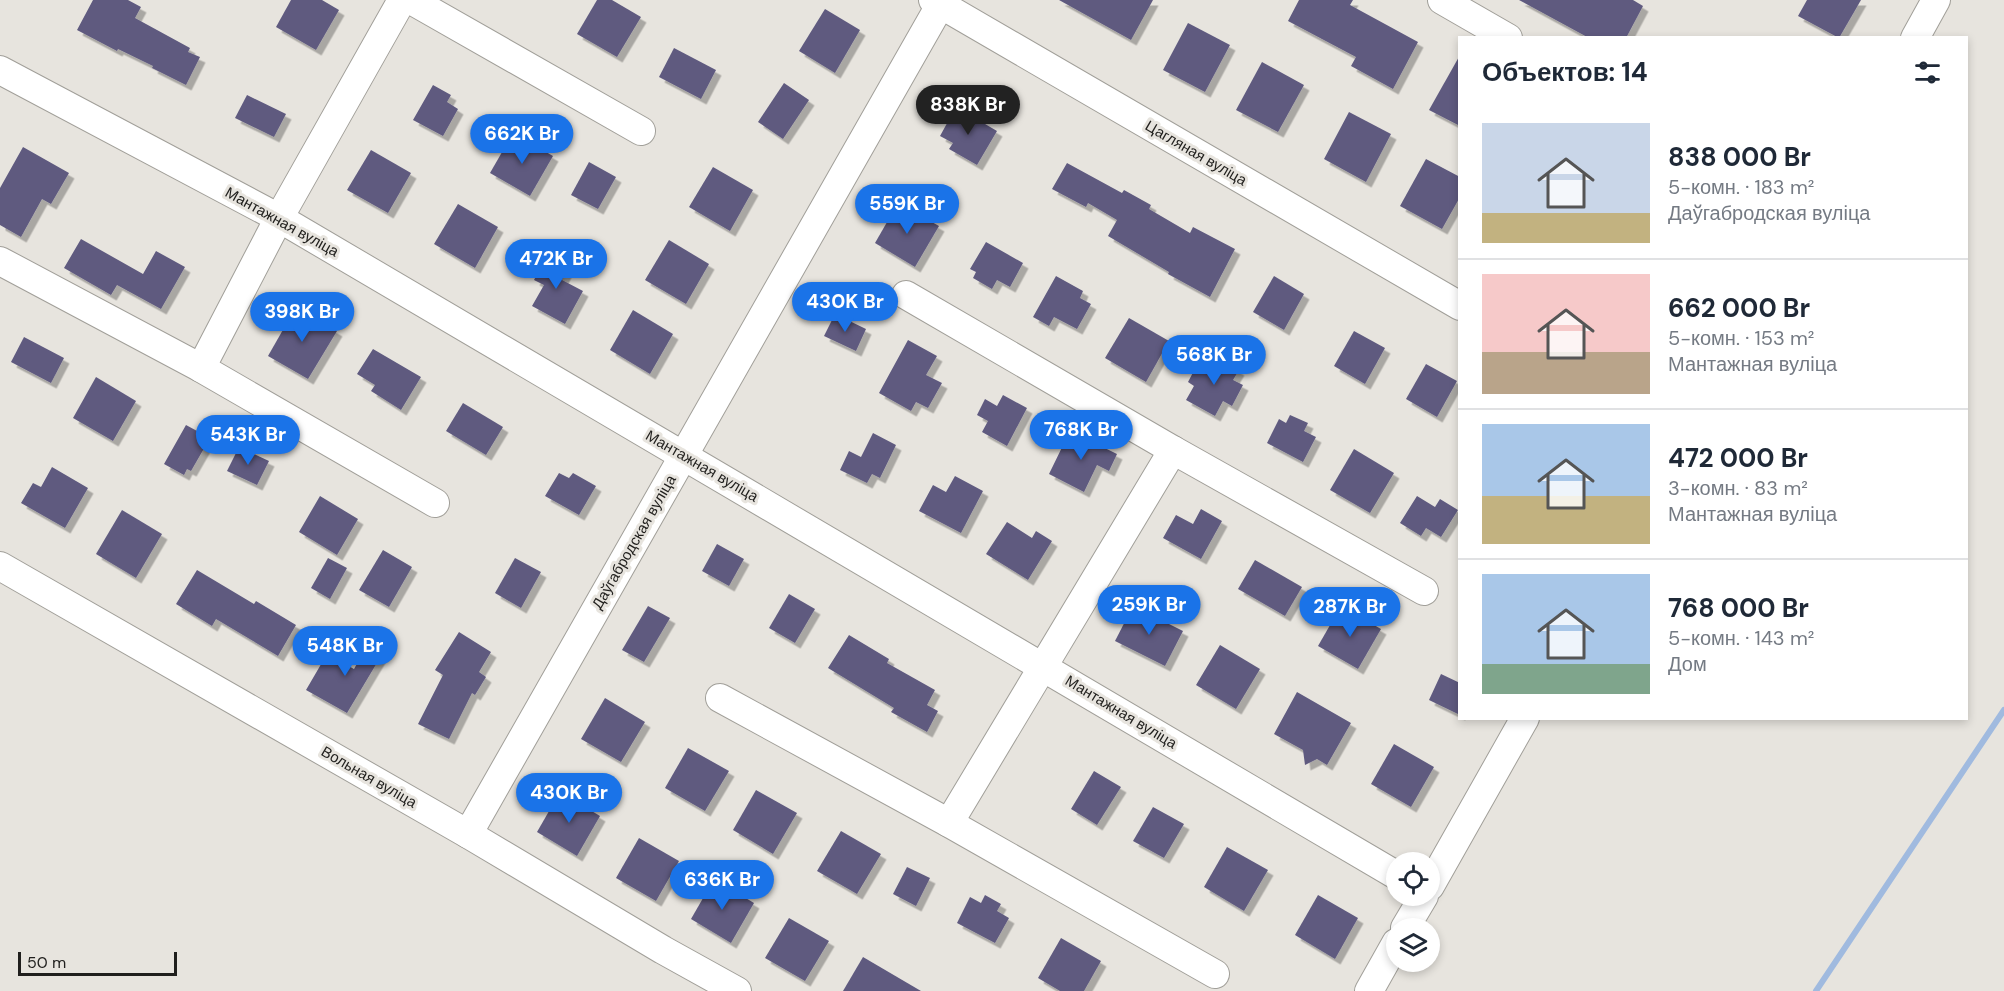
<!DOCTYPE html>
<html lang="ru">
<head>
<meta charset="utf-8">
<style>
	:root { --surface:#fff; --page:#f2f2f3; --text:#1f2937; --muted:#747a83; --line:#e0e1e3; --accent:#1a73e8 }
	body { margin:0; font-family:"DM Sans",sans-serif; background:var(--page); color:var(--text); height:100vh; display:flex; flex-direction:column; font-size:22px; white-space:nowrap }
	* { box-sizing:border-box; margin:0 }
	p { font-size:20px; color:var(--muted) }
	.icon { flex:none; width:33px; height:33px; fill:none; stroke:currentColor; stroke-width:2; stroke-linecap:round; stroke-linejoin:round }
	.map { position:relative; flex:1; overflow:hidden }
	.details { position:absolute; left:1458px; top:36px; width:510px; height:684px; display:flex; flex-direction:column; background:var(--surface); border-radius:0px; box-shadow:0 3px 9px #0003 }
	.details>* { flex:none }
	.buttons { position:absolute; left:1386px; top:852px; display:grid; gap:12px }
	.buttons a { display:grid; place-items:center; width:54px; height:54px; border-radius:50%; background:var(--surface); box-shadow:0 3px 9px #0003; font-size:30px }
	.scale { position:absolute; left:18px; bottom:15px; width:159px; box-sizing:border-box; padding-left:6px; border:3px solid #201f1d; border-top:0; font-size:16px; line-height:21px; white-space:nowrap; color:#201f1d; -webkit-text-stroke:4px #e7e4de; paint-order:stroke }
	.price { position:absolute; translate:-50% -51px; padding:0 14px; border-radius:21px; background:var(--accent); color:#fff; font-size:20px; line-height:39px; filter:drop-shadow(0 2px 3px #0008) }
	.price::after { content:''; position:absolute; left:50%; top:36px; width:18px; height:14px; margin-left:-9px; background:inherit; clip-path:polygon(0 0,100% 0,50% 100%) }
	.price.current { background:#222; color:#fff }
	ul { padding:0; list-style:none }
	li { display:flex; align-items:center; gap:18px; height:150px; padding:0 24px }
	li+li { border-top:2px solid var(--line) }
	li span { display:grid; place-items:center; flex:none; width:168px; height:120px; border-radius:0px; color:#555 }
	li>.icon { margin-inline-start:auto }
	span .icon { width:72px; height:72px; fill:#fffc; stroke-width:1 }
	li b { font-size:26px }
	h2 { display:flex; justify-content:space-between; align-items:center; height:72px; padding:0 24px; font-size:26px }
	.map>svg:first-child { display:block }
</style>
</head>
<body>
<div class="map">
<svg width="2004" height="991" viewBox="0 0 2004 991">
	<defs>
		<filter id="shadow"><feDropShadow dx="5.5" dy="5.5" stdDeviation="0" flood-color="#0004"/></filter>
	</defs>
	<rect width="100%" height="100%" fill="#e7e4de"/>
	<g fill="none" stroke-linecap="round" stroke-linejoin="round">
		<polyline stroke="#a0badf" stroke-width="6" points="1816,991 2004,710"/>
	</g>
	<g fill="#5f5a7f" filter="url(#shadow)">
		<polygon points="93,0 128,0 141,7 135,18 190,48 188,52 200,57 186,85 152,68 153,66 118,49 117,51 77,30"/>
		<polygon points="291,0 322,0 339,10 316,50 276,27"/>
		<polygon points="597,0 612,0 641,17 617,57 577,34"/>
		<polygon points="1059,0 1153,0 1131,40"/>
		<polygon points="1299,0 1353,0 1350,5 1418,42 1393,89 1351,66 1356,57 1288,21"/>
		<polygon points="1519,0 1633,0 1643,6 1626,38 1589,38"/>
		<polygon points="1807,0 1861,0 1839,38 1798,16"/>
		<polygon points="825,9 860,30 835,73 799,51"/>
		<polygon points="1188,23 1230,45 1205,92 1163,70"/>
		<polygon points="674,48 716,70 701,99 659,77"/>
		<polygon points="1460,55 1460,126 1429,110"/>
		<polygon points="1262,62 1304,85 1278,132 1236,110"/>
		<polygon points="784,83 809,100 783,139 758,122"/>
		<polygon points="433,85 451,95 447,102 458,109 443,136 413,120"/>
		<polygon points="247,95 286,114 274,137 235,118"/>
		<polygon points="956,107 997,131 977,165 949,149 953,143 940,136"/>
		<polygon points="1349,112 1391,134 1366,182 1324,159"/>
		<polygon points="513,133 553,156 530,196 490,173"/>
		<polygon points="23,147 69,173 51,204 42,199 21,237 0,225 0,188"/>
		<polygon points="371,150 411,173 388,213 347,190"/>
		<polygon points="1426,159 1460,177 1460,197 1442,229 1400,206"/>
		<polygon points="589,162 616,177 598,209 571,195"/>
		<polygon points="1067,163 1122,193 1124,190 1151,205 1149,209 1190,233 1193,227 1235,249 1210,297 1168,274 1169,272 1108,236 1117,220 1088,203 1086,207 1052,189"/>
		<polygon points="713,167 753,190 730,231 689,207"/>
		<polygon points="898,203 939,226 915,267 875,243"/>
		<polygon points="458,204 498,227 475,268 434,244"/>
		<polygon points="81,239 143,274 156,251 185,267 161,309 117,285 111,295 64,268"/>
		<polygon points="669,240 709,264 686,304 645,280"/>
		<polygon points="986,242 1023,263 1010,287 997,280 992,289 973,278 976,272 970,269"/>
		<polygon points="548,253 570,265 562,280 583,291 565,324 532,306 544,285 534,280"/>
		<polygon points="1056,276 1083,291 1080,298 1091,304 1077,329 1054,317 1049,326 1033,317"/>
		<polygon points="1274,276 1304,294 1284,330 1253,312"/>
		<polygon points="296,307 337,331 308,379 268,356"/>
		<polygon points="633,310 673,334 650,374 610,350"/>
		<polygon points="835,314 866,329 856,351 824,336"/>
		<polygon points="1129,318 1169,341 1146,382 1105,358"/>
		<polygon points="1354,331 1385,348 1365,384 1334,366"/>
		<polygon points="24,337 64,358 51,383 11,362"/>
		<polygon points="908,340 937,356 926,375 942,383 928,408 916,402 911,411 879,393"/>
		<polygon points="373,349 421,377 401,410 371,391 375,385 357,374"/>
		<polygon points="1212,356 1239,370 1233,380 1243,385 1232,406 1223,401 1215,416 1186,400 1194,386 1188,382 1198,363 1206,367"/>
		<polygon points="1426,364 1457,381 1437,417 1406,399"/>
		<polygon points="96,377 136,401 113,441 73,418"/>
		<polygon points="1003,395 1027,408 1007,446 982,432 988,421 977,415 985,399 997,406"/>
		<polygon points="463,403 503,427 486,455 446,431"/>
		<polygon points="1290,415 1308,423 1304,431 1316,437 1303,462 1267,443 1279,419 1286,423"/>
		<polygon points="186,425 210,438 191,471 187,469 184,475 164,464"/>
		<polygon points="1070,431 1117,454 1109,471 1097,465 1084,492 1049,474"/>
		<polygon points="873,433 896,445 880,478 872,474 867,483 840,470 849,451 861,457"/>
		<polygon points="239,447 269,461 257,485 227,471"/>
		<polygon points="1354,449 1394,473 1370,513 1330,490"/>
		<polygon points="52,467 88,488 65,528 21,503 33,483 41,487"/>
		<polygon points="559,473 569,478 573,473 596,486 579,515 545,496"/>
		<polygon points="955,476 983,491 961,533 919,511 933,485 946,492"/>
		<polygon points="320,496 358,519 337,555 299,532"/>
		<polygon points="1417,496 1435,507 1440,499 1458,510 1441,537 1426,528 1421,536 1400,523"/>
		<polygon points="1201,509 1222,521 1201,559 1163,538 1176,515 1193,524"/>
		<polygon points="122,510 162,534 136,578 96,554"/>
		<polygon points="1007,522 1032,538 1036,531 1052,541 1028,580 986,554"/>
		<polygon points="717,544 744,559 729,586 702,571"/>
		<polygon points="383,550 412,567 389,607 359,590"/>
		<polygon points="328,558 347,568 330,599 311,588"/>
		<polygon points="515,558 541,572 521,608 495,593"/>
		<polygon points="1255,560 1302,587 1285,616 1238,589"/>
		<polygon points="197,570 254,604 256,601 296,625 278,656 216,619 212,626 176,604"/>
		<polygon points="789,594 815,609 795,643 769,628"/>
		<polygon points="648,606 670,618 644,662 622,650"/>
		<polygon points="1133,606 1183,631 1165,666 1115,641"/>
		<polygon points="1341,606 1381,629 1358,669 1318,646"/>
		<polygon points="459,632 491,652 479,672 486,677 475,695 472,693 449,739 418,724 443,675 435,670"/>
		<polygon points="849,635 889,659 887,663 935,690 927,705 938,711 927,732 891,712 894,708 828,668"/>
		<polygon points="372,637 387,646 347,713 306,690 327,654 354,669"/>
		<polygon points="1220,645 1260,669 1236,709 1196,685"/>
		<polygon points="1441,674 1460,683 1460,715 1429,700"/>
		<polygon points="1297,692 1351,723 1327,765 1317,759 1305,765 1303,750 1274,734"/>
		<polygon points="605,698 645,722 621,762 581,739"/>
		<polygon points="1394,744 1434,767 1411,807 1371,784"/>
		<polygon points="688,748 729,771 705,811 665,788"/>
		<polygon points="1094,771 1121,787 1097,825 1071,809"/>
		<polygon points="756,790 797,813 773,854 733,830"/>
		<polygon points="560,792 600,816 577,856 537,832"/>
		<polygon points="1153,807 1184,824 1164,858 1133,841"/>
		<polygon points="841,831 881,854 857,894 817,871"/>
		<polygon points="639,838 679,861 656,901 616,878"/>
		<polygon points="1227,847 1268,870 1244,911 1204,887"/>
		<polygon points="907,867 930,878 916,906 893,894"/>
		<polygon points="714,879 754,903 731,943 691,919"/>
		<polygon points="985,895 1001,904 997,911 1009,918 995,943 957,923 970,897 981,903"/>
		<polygon points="1318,895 1358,918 1335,959 1295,935"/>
		<polygon points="789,918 829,941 805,981 765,958"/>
		<polygon points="1061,938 1101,961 1084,991 1060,991 1038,978"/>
		<polygon points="863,957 921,991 843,991"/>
	</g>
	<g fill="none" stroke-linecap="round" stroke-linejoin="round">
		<defs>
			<g id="minor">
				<polyline points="411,0 641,131"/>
				<polyline points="933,0 1460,306"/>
				<polyline points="1442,0 1508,38"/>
				<polyline points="1915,38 1936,0"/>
				<polyline points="0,70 279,218 1396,875"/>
				<polyline points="0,261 201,368 435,503"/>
				<polyline points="906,295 1173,450"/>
				<polyline points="201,368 279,218 402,0"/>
				<polyline points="0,566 468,834 663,950 737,991"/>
				<polyline points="720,698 949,823 1215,974"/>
				<polyline points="949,823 1173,450 1424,591"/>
				<polyline points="468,834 943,0"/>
				<polyline points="1430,886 1525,718"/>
				<polyline points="1405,928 1424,896"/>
				<polyline points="1369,991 1396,943"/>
			</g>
		</defs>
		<use href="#minor" stroke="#a19f99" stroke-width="30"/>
		<use href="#minor" stroke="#fff" stroke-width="28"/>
	</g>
	<g text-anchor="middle" stroke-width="6" stroke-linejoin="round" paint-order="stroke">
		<g font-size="15" fill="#201f1d" stroke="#e7e4de">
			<text transform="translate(1196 153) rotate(30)" y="5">Цагляная вуліца</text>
			<text transform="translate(282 222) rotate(29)" y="5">Мантажная вуліца</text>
			<text transform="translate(702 466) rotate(30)" y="5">Мантажная вуліца</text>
			<text transform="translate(634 542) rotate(-60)" y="5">Даўгабродская вуліца</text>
			<text transform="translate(1121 712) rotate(31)" y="5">Мантажная вуліца</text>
			<text transform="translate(369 777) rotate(30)" y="5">Вольная вуліца</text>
		</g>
	</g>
</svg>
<div class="buttons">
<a><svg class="icon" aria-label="locate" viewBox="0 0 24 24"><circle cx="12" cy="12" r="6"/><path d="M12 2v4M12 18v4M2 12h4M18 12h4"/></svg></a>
<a><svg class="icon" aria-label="layers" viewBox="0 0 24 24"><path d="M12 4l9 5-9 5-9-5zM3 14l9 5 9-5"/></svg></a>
</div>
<div class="scale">50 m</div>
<b class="price current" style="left:968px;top:136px">838K Br</b>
<b class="price" style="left:522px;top:165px">662K Br</b>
<b class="price" style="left:907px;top:235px">559K Br</b>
<b class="price" style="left:556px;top:290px">472K Br</b>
<b class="price" style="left:845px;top:333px">430K Br</b>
<b class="price" style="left:302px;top:343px">398K Br</b>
<b class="price" style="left:1214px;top:386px">568K Br</b>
<b class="price" style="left:1081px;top:461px">768K Br</b>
<b class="price" style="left:248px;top:466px">543K Br</b>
<b class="price" style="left:1149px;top:636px">259K Br</b>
<b class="price" style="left:1350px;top:638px">287K Br</b>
<b class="price" style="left:345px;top:677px">548K Br</b>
<b class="price" style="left:569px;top:824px">430K Br</b>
<b class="price" style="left:722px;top:911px">636K Br</b>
<section class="details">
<h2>Объектов: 14<svg class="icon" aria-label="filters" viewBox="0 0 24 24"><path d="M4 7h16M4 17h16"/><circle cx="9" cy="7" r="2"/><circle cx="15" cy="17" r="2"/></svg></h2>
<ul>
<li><span style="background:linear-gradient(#c9d6e8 75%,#c2b280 0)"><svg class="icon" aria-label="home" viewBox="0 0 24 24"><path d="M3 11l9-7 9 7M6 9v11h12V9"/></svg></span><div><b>838 000 Br</b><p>5-комн. · 183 m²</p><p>Даўгабродская вуліца</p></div></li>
<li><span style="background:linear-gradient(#f6c9c9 65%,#b9a48a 0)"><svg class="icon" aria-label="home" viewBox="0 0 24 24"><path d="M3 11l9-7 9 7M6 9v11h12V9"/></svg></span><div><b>662 000 Br</b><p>5-комн. · 153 m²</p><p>Мантажная вуліца</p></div></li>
<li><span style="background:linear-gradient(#a9c7e8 60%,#c2b280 0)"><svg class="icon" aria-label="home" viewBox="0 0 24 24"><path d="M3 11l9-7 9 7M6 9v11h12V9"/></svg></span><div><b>472 000 Br</b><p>3-комн. · 83 m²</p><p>Мантажная вуліца</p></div></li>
<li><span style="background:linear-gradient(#a9c7e8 75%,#7fa58c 0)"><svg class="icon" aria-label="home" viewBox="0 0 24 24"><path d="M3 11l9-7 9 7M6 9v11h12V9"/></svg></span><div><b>768 000 Br</b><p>5-комн. · 143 m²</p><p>Дом</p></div></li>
</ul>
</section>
</div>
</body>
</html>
